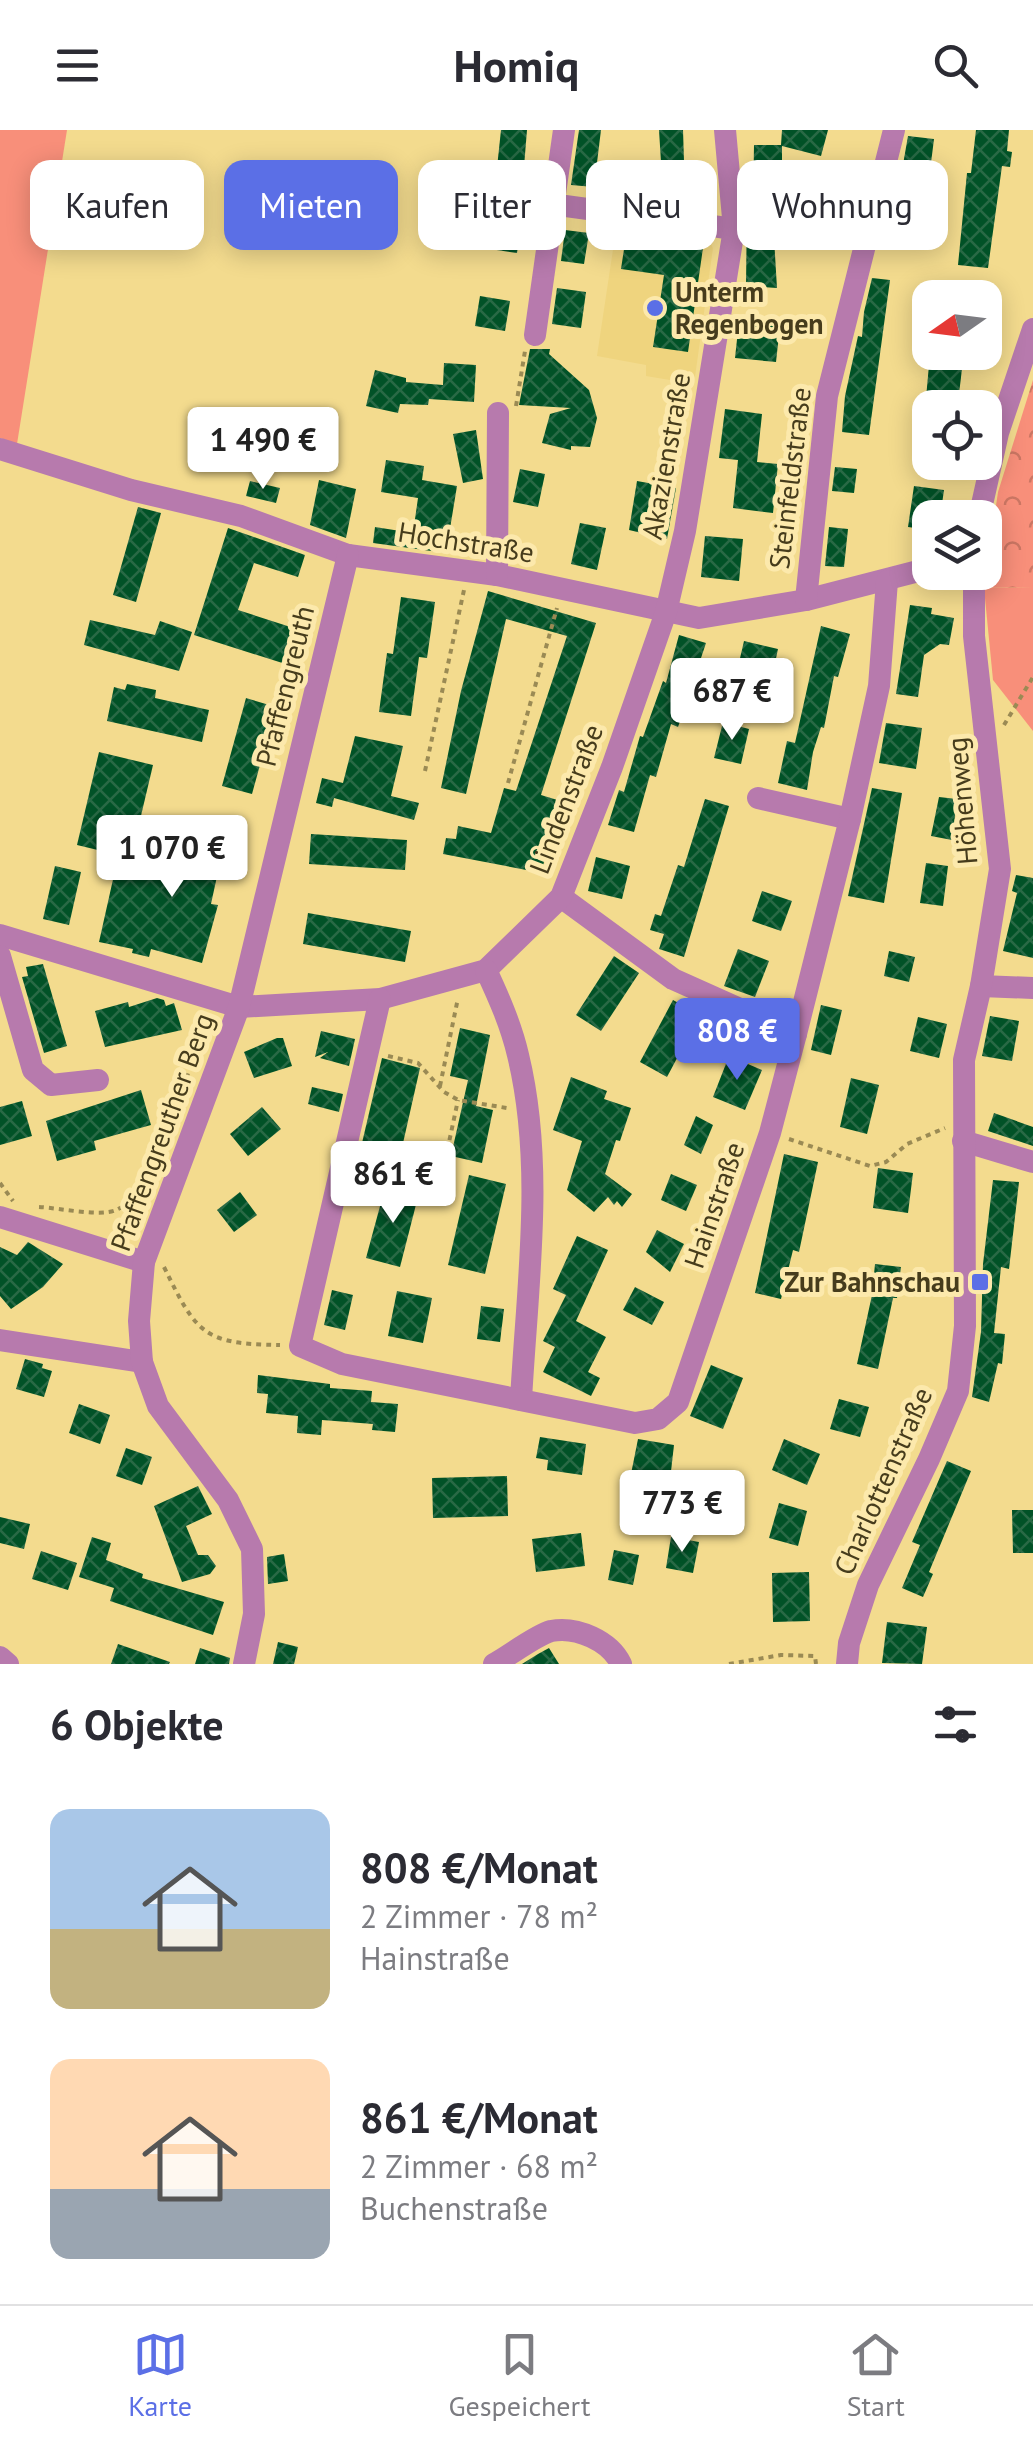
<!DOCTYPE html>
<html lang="de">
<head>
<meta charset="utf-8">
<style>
	:root { --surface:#fff; --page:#f7f7f7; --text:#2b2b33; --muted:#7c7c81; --line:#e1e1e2; --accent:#5b6fe6 }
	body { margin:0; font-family:"PT Sans",sans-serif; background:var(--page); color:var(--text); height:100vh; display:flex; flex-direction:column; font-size:38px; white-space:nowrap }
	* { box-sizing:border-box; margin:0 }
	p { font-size:32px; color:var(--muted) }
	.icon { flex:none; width:55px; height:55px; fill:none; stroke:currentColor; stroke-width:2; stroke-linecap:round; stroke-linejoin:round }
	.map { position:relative; height:1534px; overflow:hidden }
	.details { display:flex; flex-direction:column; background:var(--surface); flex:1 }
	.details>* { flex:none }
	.top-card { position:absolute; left:30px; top:30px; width:975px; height:90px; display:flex; gap:20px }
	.needle { width:65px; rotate:256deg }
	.tools { position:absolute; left:912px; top:150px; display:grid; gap:20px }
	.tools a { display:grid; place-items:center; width:90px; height:90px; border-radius:20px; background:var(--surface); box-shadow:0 5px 25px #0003; font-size:50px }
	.price { position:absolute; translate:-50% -85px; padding:0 22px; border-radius:10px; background:#fff; color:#222; font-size:32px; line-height:65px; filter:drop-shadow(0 2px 5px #0008) }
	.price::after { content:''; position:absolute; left:50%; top:60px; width:30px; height:22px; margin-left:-15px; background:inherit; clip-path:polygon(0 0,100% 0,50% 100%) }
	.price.current { background:var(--accent); color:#fff }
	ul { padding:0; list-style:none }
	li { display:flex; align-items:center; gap:30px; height:250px; padding:0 50px }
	li span { display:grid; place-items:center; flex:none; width:280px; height:200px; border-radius:20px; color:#555 }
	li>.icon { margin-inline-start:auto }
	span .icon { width:120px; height:120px; fill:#fffc; stroke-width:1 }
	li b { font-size:42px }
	h2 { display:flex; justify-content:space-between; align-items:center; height:120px; padding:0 50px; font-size:42px }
	.pill { padding:0 35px; border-radius:20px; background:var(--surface); box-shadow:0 5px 25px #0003; font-size:35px; line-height:90px }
	.pill.current { background:var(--accent); color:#fff }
	header { display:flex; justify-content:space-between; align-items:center; height:130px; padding:0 50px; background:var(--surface); font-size:45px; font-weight:700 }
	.tab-bar { display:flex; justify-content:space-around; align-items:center; height:140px; border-top:2px solid var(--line); background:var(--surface); font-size:28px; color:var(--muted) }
	.tab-bar a { display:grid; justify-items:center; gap:5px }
	.tab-bar .current { color:var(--accent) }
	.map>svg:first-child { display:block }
</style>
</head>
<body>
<header><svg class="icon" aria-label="menu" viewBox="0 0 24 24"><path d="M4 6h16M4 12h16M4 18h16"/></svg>Homiq<svg class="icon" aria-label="search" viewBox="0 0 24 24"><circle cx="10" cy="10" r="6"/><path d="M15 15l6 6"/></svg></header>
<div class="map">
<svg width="1033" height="1534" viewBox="0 0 1033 1534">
	<defs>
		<pattern id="park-crowns" width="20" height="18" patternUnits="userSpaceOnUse" patternTransform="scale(2.5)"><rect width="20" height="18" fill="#f88f7a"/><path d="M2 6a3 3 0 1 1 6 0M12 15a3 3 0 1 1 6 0" fill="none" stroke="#cb7663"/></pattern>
		<pattern id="building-cross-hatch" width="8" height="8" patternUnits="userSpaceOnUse" patternTransform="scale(2.5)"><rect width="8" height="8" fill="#015227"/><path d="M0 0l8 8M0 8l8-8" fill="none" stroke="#296945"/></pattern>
	</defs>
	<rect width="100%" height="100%" fill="#f3db8e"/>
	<polygon fill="#efd47e" points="617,93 697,101 707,107 713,118 694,254 646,246 646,235 597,226"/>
	<g fill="#f88f7a">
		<polygon points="0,0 67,0 17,314 0,308"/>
		<polygon points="1033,457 1033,601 993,550 984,458"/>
	</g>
	<polygon fill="url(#park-crowns)" points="1033,250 1033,457 984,458 998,362"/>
	<g fill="url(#building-cross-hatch)">
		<polygon points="501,0 527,0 523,49 496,47"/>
		<polygon points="579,0 601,0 594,57 571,55"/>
		<polygon points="659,0 683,0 685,64 663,65"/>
		<polygon points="782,0 828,0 821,26 782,16 782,41 776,41 776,58 771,58 777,158 746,156 747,74 753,74 754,15 781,15"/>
		<polygon points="976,0 1009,0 1007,21 1012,22 1010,37 1002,36 988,138 958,135 967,43 971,43"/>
		<polygon points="908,6 934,9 929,49 901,46"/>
		<polygon points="812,32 839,39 832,68 804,61"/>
		<polygon points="891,73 920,76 916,115 882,112"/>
		<polygon points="494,85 522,89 517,123 490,119"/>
		<polygon points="565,100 589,103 584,134 561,131"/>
		<polygon points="626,106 703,118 688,222 653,217 664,145 621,139"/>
		<polygon points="872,148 890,150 869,305 842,302 845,266 858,206 862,207 864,182"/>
		<polygon points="557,158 586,162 581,198 552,194"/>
		<polygon points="480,166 510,171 505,201 475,196"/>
		<polygon points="739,191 780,196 776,232 735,228"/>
		<polygon points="530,219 550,219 549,224 589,260 597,288 590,317 571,316 571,320 542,313 550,284 571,278 519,275"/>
		<polygon points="444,233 476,235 474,272 429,269 428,275 400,274 398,283 366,276 375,240 406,248 406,252 443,255"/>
		<polygon points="929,235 962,239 958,272 926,268"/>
		<polygon points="725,279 762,284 757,332 778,334 773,383 733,378 738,330 719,328"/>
		<polygon points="476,300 483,349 463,353 453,304"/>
		<polygon points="386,330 424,336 422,350 457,356 446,423 373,413 375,397 413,403 418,368 381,362"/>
		<polygon points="835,337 857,339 854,363 832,361"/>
		<polygon points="520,339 545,344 538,377 513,372"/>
		<polygon points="319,350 356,359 346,408 310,395"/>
		<polygon points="250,351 280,358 276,373 246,366"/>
		<polygon points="637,351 676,358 667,409 629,400"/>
		<polygon points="914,356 944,360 940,388 930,388 930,400 908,397"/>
		<polygon points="138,377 161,383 136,472 113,465"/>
		<polygon points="580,393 606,398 597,440 571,434"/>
		<polygon points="829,397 848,399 844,437 825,436"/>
		<polygon points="228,398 305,425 298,447 254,433 238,480 306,502 295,537 194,505"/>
		<polygon points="705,406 743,409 739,451 701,447"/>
		<polygon points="488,461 596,493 541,665 564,672 558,692 551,690 542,743 443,724 446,708 456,709 458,696 491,703 504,658 516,661 567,506 506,489 466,664 441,658 461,561"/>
		<polygon points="401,467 435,472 427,528 419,527 411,586 379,582 387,523 393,524"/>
		<polygon points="910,475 932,478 931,484 954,488 949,515 940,514 924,525 918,567 896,564"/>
		<polygon points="90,490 155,505 160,491 192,502 179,541 84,515"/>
		<polygon points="821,496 850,504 838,547 834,546 824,598 821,597 813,622 807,660 778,653 787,611 795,613"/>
		<polygon points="679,505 706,513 678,597 671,594 656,647 650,645 634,702 608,695 619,660 624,662 640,606 643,607 663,551 666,553"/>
		<polygon points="744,511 778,519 766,575 731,567"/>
		<polygon points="127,554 156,560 155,568 209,580 202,612 107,591 114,557 125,560"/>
		<polygon points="246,568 276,577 252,664 222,656"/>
		<polygon points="723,592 749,599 741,634 714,628"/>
		<polygon points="886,593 922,598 916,639 879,633"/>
		<polygon points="355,606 403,616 391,666 419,673 414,690 334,668 332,677 316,673 322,648 343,653"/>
		<polygon points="99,622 153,635 131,728 77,715"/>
		<polygon points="872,658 902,663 884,773 848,766"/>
		<polygon points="939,667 957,669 952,710 931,706"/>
		<polygon points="705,669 729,676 684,827 659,819 664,804 650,800 655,784 661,786 678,735 684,737"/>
		<polygon points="208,689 242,696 232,740 219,737 211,774 218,775 202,833 151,819 149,827 132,823 133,819 99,812 116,736 176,753 185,711 202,715"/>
		<polygon points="311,704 407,710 405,740 309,734"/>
		<polygon points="596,727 630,736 622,769 588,761"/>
		<polygon points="926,733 948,736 943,776 920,773"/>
		<polygon points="55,736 81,742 69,795 43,789"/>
		<polygon points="1016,745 1033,748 1033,828 1003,821 1017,763 1012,761"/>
		<polygon points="762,761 792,771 781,801 752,791"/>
		<polygon points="308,783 411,801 405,832 303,814"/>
		<polygon points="738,819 769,831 755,867 724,856"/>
		<polygon points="889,821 915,827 909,852 884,846"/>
		<polygon points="614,826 639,843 601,901 576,885"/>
		<polygon points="43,834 67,916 44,923 22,847 28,846 26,837"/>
		<polygon points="157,868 164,870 166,876 174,873 182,900 105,917 95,881 128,872 129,877"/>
		<polygon points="673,870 700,885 667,947 640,932"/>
		<polygon points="821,875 842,880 831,925 811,920"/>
		<polygon points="990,886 1019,891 1012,931 982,926"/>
		<polygon points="918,887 947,894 939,928 910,921"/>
		<polygon points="460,898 490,905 476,976 493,980 482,1033 451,1026 468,950 450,946"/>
		<polygon points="321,901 355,909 349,936 320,928 328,922 315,927"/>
		<polygon points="277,908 283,908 292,936 254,948 244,922"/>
		<polygon points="729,926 762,940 745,980 713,967"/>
		<polygon points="382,928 420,938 401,1022 362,1013"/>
		<polygon points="571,947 607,961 604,969 631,978 620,1011 616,1010 605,1044 632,1064 622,1077 617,1071 614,1075 608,1067 594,1082 567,1060 582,1011 553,1000"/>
		<polygon points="851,948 879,955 867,1004 840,997"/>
		<polygon points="312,957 343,964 339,982 308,974"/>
		<polygon points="141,960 151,995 94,1011 96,1020 57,1031 46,991"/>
		<polygon points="22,971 32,1006 0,1015 0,977"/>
		<polygon points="262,977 281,999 248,1026 230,1004"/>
		<polygon points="994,983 1033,997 1033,1016 988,1001"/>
		<polygon points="696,986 713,995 701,1024 684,1015"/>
		<polygon points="784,1024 818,1032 799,1122 793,1120 781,1169 755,1163"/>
		<polygon points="878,1038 913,1043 908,1083 873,1078"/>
		<polygon points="671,1044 697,1055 686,1081 661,1070"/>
		<polygon points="469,1045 506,1054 485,1144 448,1135"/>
		<polygon points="993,1050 1019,1052 1009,1139 1001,1137 994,1203 1005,1204 1002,1234 998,1233 989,1272 972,1267 981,1202 983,1134"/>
		<polygon points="386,1054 419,1063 400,1137 366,1128"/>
		<polygon points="240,1062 257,1085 234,1102 217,1080"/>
		<polygon points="657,1100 684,1114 670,1142 646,1122"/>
		<polygon points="577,1106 608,1120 576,1191 606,1207 588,1242 600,1248 591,1266 543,1242 555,1217 543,1211 566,1165 553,1159"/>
		<polygon points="28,1112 63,1134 43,1157 11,1179 0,1166 0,1117 17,1125"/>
		<polygon points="875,1134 901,1137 897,1168 893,1168 878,1239 857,1234 872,1165"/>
		<polygon points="635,1157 664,1172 652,1195 623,1180"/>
		<polygon points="332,1160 353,1165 345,1200 324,1195"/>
		<polygon points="397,1161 432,1168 423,1213 388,1206"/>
		<polygon points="481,1176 504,1179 500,1212 477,1209"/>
		<polygon points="25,1229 43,1234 42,1238 52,1241 44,1267 16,1259"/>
		<polygon points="711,1235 743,1248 723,1299 690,1286"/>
		<polygon points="258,1245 330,1254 330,1258 372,1261 371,1272 398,1274 395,1302 372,1300 373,1294 322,1290 321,1305 297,1303 298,1286 266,1283 268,1264 257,1263"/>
		<polygon points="839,1269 869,1277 860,1307 830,1299"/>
		<polygon points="79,1274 110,1285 100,1314 69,1303"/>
		<polygon points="540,1307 586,1314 582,1345 547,1340 548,1330 536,1328"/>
		<polygon points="638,1309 674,1315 670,1350 631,1344"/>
		<polygon points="784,1309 820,1324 807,1355 772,1340"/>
		<polygon points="126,1318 152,1327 142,1355 116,1346"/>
		<polygon points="947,1331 971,1341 929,1442 933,1444 923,1467 902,1458 920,1415 912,1412"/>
		<polygon points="507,1346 508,1386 433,1388 432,1348"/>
		<polygon points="198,1356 212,1384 186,1396 198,1425 208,1425 216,1436 210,1444 182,1452 154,1376"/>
		<polygon points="779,1373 807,1381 798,1416 769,1408"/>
		<polygon points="1012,1380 1033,1380 1033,1423 1013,1423"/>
		<polygon points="0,1387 30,1394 24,1419 0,1413"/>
		<polygon points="581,1403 585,1436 536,1442 532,1409"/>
		<polygon points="92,1407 111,1413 106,1430 143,1444 142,1448 224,1472 213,1505 110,1471 114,1458 79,1447"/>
		<polygon points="671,1407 699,1412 693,1443 666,1438"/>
		<polygon points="614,1420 639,1425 633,1455 608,1450"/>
		<polygon points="41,1421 77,1433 68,1460 32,1449"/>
		<polygon points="284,1424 288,1451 268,1454 267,1427"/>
		<polygon points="809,1442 810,1491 773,1492 772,1443"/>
		<polygon points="887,1492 927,1497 922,1534 882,1533"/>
		<polygon points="278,1512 298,1517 294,1534 273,1534"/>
		<polygon points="118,1514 170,1532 169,1534 111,1534"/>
		<polygon points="200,1518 230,1528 229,1534 195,1534"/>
		<polygon points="549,1518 559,1534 522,1534 538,1524"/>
	</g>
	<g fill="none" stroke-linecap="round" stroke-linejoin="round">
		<g stroke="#9a8a54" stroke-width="4" stroke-dasharray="5 5" stroke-linecap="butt">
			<polyline points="516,276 525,221"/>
			<polyline points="1004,595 1033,547"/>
			<polyline points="425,641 464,460"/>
			<polyline points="508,653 557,478"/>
			<polyline points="388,926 418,933 444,962 458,970 507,978"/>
			<polyline points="440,956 458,868"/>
			<polyline points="789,1009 870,1036 886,1032 907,1014 945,998"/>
			<polyline points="0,1053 13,1071"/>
			<polyline points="439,1059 458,970"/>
			<path d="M 39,1077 C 60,1078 100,1087 116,1080 C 159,1063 191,932 204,887"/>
			<path d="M 164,1137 C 197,1204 203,1214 280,1215"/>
			<polyline points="729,1534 781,1525 815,1526 816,1534"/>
		</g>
		<g stroke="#b77aad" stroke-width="22">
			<polyline points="493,66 734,99"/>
			<polyline points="535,205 564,0"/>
			<polyline points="0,319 131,360 241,386 348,425 497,445 699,488 806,470 930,438"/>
			<polyline points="979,388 998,303 1033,199"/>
			<polyline points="497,445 498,283"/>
			<polyline points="806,470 827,266 894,0"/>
			<polyline points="758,668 850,689"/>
			<polyline points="561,767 673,849 796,904"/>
			<polyline points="0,805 239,877 380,869 486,840 561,767 612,637 666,482 685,401 734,99 725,0"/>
			<polyline points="0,826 33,940 51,955 98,950"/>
			<path d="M 486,840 C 499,868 511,895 518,925 C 545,1036 527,1157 521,1270"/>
			<polyline points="981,856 1033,858"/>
			<polyline points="380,869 300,1216 342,1234 635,1293 658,1289 678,1272 770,1003 796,904 850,689 879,556 887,451"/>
			<polyline points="963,1011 1033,1032"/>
			<polyline points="0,1087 144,1132"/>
			<polyline points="0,1210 142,1232"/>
			<polyline points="0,1527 8,1534"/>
			<polyline points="244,1534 254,1484 252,1419 228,1370 158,1276 142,1232 139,1191 144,1132 239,877 348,425"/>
			<path d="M 494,1534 C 509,1526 536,1505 551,1501 C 577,1496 610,1511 621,1534"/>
			<polyline points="847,1534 849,1513 868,1455 929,1329 958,1261 965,1196 964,930 981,856 1000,739 974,506 974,442"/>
		</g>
	</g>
	<g fill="#5b6fe6" stroke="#fce9ac" stroke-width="4">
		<circle cx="655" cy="178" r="10"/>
		<rect x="970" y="1142" width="20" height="20" rx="5"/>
	</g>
	<g text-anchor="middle" stroke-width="10" stroke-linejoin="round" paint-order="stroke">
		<g font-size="28" font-weight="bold" fill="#463c1c" stroke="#fce9ac" text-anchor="start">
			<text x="675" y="172">Unterm<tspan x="675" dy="32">Regenbogen</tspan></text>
			<text x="960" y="1162" text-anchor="end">Zur Bahnschau</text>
		</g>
		<g font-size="28" fill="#463c1c" stroke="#fce9ac">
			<text transform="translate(666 326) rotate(-80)" y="10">Akazienstraße</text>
			<text transform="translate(790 348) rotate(-83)" y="10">Steinfeldstraße</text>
			<text transform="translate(466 412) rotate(9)" y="10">Hochstraße</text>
			<text transform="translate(285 556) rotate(-76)" y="10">Pfaffengreuth</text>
			<text transform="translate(566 669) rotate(-69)" y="10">Lindenstraße</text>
			<text transform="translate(962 671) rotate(-95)" y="10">Höhenweg</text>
			<text transform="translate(162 1002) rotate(-70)" y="10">Pfaffengreuther Berg</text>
			<text transform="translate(714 1075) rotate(-71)" y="10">Hainstraße</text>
			<text transform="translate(883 1351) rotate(-66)" y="10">Charlottenstraße</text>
		</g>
	</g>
</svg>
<div class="tools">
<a><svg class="needle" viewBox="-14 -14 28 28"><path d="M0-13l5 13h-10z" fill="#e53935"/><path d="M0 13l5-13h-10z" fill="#7c7c81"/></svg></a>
<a><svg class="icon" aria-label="locate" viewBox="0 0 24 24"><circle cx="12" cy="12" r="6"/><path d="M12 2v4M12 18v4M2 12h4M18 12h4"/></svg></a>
<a><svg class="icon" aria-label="layers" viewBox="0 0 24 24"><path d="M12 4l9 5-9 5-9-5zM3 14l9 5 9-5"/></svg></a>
</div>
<b class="price" style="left:263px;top:362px">1 490 €</b>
<b class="price" style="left:732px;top:613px">687 €</b>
<b class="price" style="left:172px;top:770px">1 070 €</b>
<b class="price current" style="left:737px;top:953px">808 €</b>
<b class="price" style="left:393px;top:1096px">861 €</b>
<b class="price" style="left:682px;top:1425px">773 €</b>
<div class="top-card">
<a class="pill">Kaufen</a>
<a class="pill current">Mieten</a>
<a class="pill">Filter</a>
<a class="pill">Neu</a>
<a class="pill">Wohnung</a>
</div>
</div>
<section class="details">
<h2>6 Objekte<svg class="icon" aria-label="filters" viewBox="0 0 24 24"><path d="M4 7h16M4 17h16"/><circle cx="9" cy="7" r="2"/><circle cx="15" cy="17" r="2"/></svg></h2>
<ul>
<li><span style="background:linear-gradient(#a9c7e8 60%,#c2b280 0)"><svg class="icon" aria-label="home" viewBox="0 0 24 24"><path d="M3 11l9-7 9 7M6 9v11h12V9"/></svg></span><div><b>808 €/Monat</b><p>2 Zimmer · 78 m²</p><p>Hainstraße</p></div></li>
<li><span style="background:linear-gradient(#ffd9b3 65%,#9aa5b1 0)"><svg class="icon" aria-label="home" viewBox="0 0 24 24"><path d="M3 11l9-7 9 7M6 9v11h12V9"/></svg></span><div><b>861 €/Monat</b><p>2 Zimmer · 68 m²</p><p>Buchenstraße</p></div></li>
</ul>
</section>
<nav class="tab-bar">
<a class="current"><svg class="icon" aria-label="map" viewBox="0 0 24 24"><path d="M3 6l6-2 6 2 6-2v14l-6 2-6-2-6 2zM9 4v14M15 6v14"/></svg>Karte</a>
<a><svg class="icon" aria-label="saved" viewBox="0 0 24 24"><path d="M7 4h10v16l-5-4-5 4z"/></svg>Gespeichert</a>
<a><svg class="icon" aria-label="home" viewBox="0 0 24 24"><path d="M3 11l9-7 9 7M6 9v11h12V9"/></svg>Start</a>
</nav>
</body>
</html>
